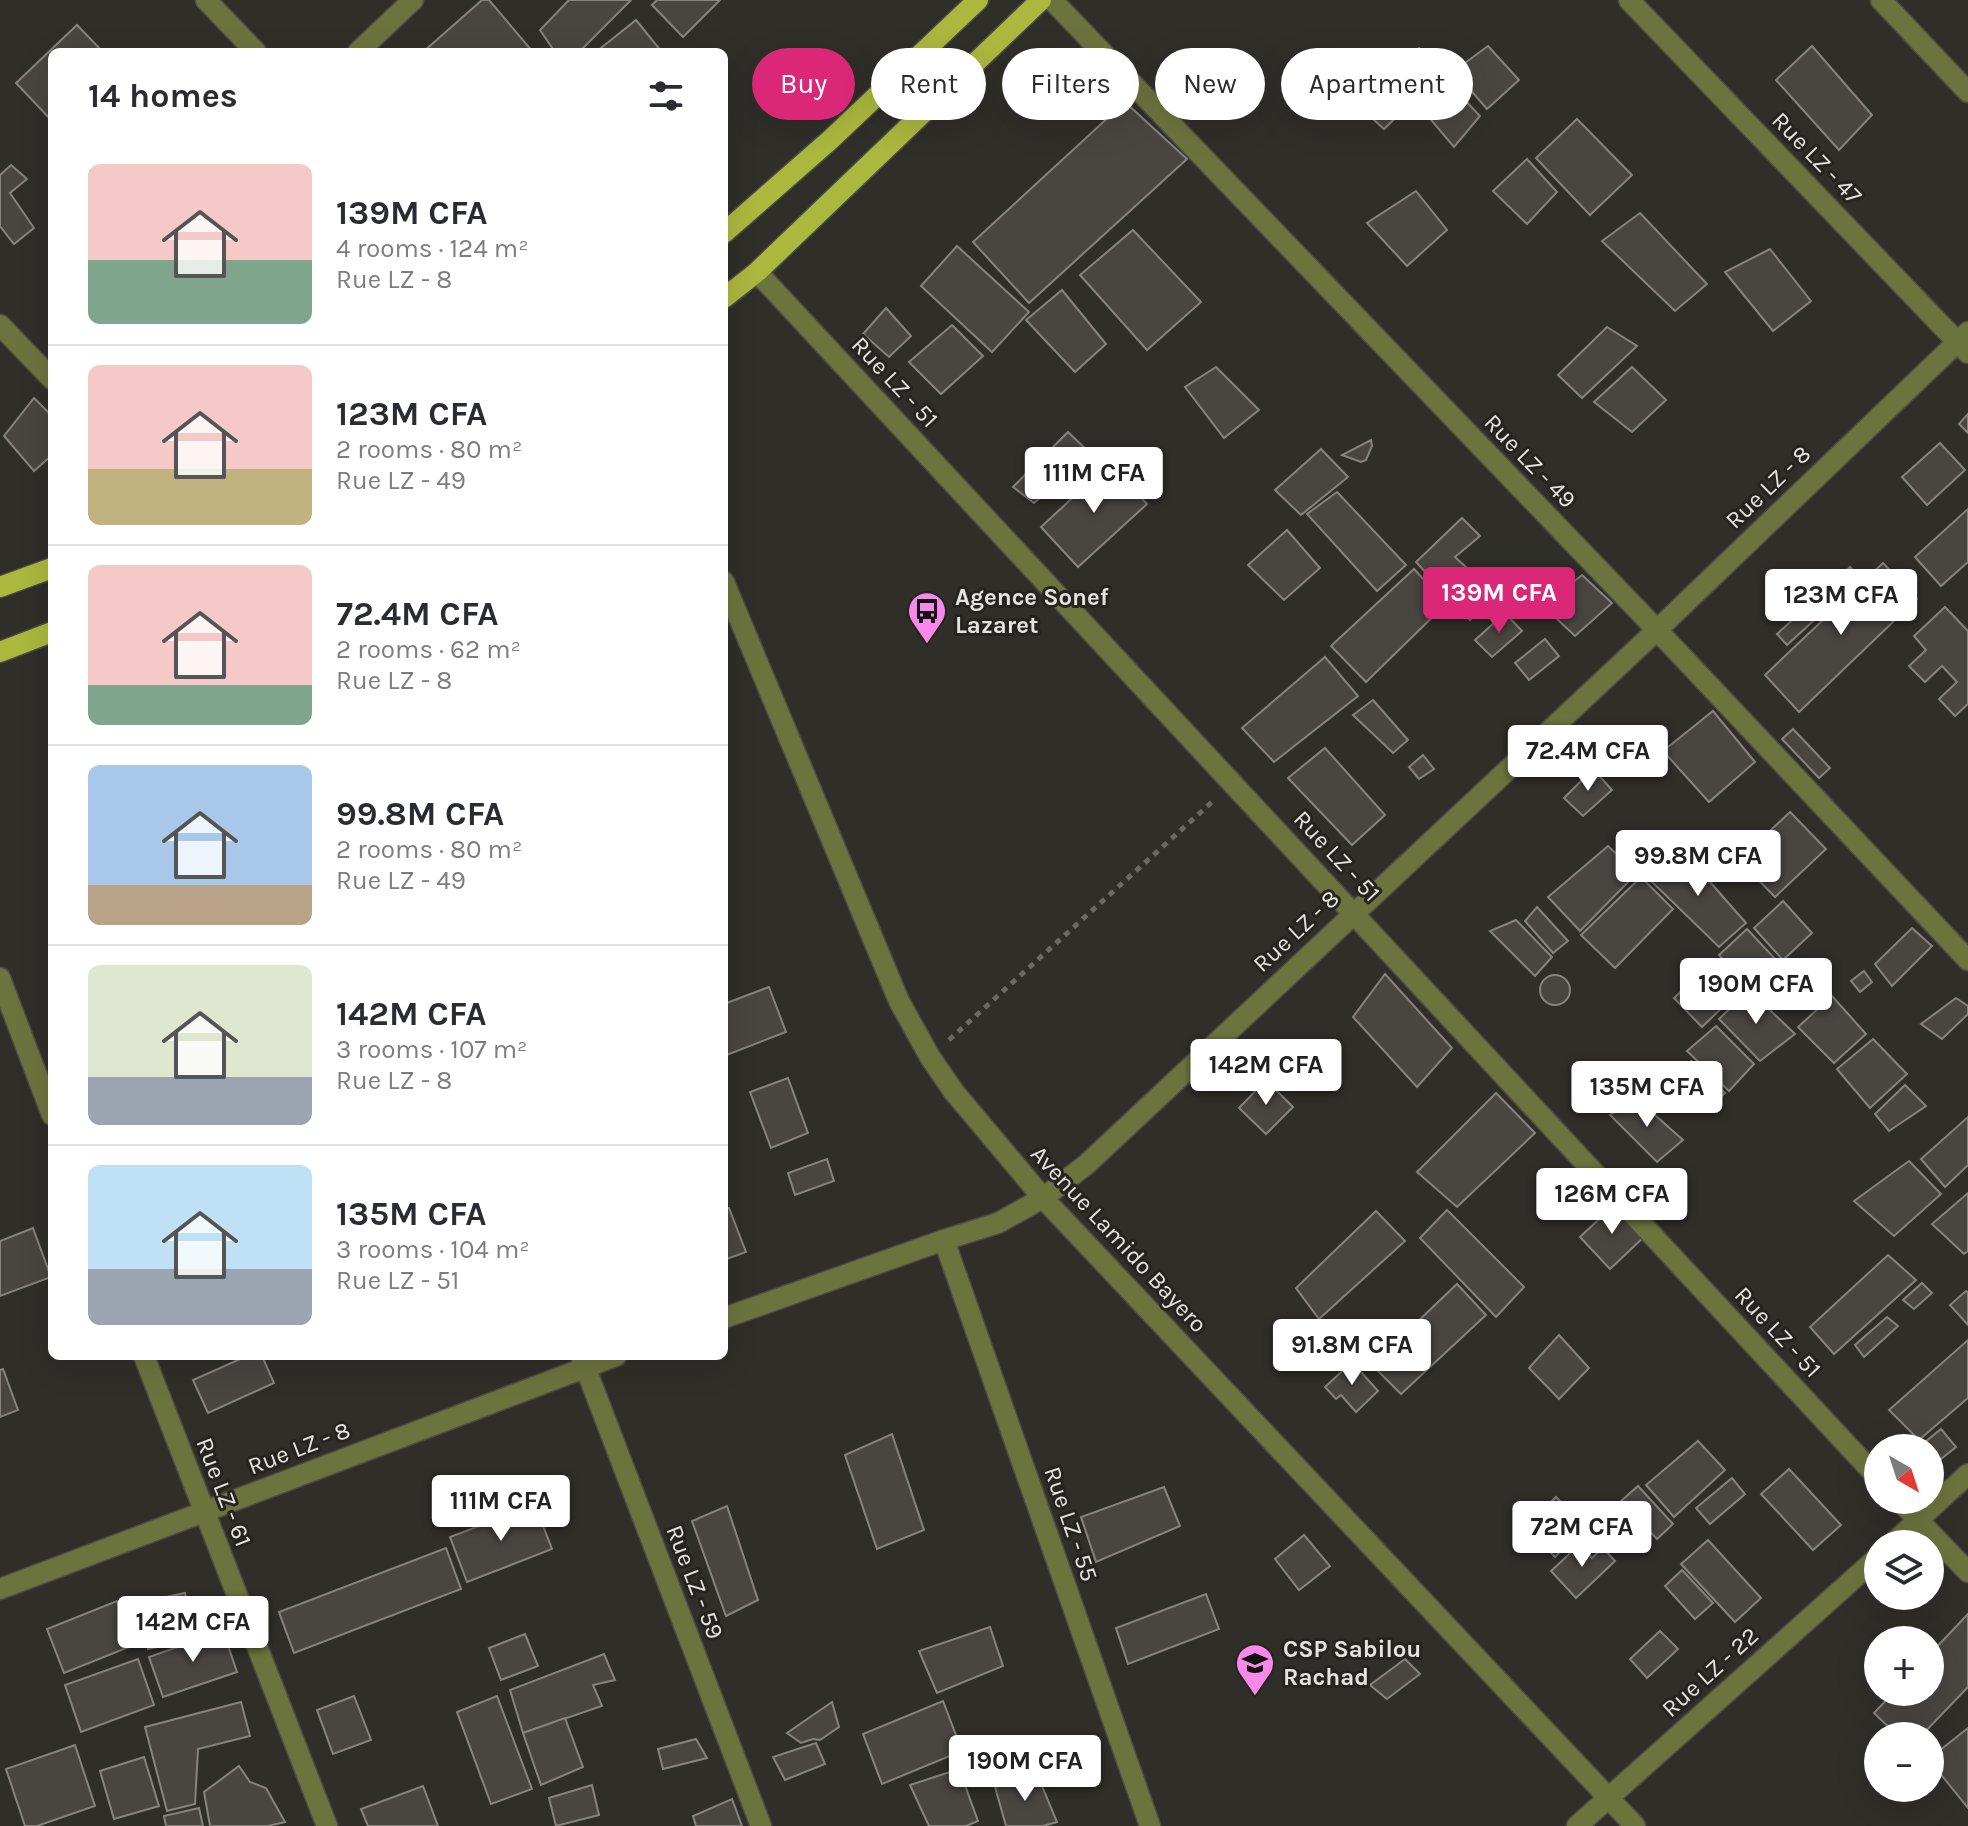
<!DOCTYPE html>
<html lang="en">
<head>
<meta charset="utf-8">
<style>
	:root { --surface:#fff; --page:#f7f7f7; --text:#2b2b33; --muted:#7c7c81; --line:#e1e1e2; --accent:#db2777 }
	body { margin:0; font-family:Karla,sans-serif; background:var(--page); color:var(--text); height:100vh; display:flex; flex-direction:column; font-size:30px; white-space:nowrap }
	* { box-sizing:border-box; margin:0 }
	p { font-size:26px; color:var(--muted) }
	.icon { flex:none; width:44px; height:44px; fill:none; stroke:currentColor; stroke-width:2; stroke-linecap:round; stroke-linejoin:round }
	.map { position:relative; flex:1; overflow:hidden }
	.panel { position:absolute; left:48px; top:48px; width:680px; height:1312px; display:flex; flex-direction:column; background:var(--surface); border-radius:12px; box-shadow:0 8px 32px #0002 }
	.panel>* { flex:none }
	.banner { position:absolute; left:752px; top:48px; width:760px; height:72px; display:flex; gap:16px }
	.needle { width:52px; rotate:141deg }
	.fabs { position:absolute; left:1864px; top:1434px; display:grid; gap:16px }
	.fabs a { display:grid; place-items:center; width:80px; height:80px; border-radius:50%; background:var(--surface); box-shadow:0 8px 32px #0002; font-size:40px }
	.price { position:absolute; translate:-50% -68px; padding:0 18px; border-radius:8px; background:#fff; color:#222; font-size:26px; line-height:52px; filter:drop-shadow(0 2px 4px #0008) }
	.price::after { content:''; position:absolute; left:50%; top:48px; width:24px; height:18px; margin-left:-12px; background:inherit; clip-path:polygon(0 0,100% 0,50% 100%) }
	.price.on { background:var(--accent); color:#fff }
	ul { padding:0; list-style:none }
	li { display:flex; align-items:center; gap:24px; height:200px; padding:0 40px }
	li+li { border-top:2px solid var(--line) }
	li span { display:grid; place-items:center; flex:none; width:224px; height:160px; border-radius:12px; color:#555 }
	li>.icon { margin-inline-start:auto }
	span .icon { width:96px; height:96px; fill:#fffc; stroke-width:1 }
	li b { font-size:34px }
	h2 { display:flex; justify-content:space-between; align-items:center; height:96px; padding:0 40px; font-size:34px }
	.tag { padding:0 28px; border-radius:36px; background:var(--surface); box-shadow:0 8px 32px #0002; font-size:28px; line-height:72px }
	.tag.on { background:var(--accent); color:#fff }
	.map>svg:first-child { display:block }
</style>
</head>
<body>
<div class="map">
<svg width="1968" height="1826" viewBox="0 0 1968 1826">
	<rect width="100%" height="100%" fill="#2f2e29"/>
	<g fill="#494541" stroke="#87837e" stroke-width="2">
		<polygon points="482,0 489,0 533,52 423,52"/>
		<polygon points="569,0 631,0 579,52 555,52 540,30"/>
		<polygon points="657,0 720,0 683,37 652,5"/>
		<polygon points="636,20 662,52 596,52"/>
		<polygon points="77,25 103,52 52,52 52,121 16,83"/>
		<polygon points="1488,46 1519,80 1487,109 1454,71"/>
		<polygon points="1812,46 1872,115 1839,150 1776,80"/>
		<polygon points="1419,48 1440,75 1384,129 1344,92 1365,69 1389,79"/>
		<polygon points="1447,81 1480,116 1454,147 1421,108"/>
		<polygon points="1125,102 1187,159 1029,303 973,242"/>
		<polygon points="1577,119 1632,175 1590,215 1536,158"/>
		<polygon points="1527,159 1557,192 1527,224 1493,191"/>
		<polygon points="11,165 27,179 10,193 34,228 14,244 0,226 0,175"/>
		<polygon points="1416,191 1447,230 1407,266 1367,223"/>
		<polygon points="1640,213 1707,284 1675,311 1602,241"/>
		<polygon points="1133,230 1201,302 1147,350 1080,275"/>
		<polygon points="957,246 1029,312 992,352 921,286"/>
		<polygon points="1770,249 1811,301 1773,331 1725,272"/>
		<polygon points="1062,290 1106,344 1075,372 1026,320"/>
		<polygon points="886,308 911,336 889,357 863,334"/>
		<polygon points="952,325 983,356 941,394 909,362"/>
		<polygon points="1607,327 1637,346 1582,398 1558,375"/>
		<polygon points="1216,367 1259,410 1224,438 1185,387"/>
		<polygon points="1632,367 1666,400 1632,432 1594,402"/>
		<polygon points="34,398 52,416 52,455 34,471 4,436"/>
		<polygon points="1968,414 1968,433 1959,424"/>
		<polygon points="1068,432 1091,454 1034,503 1013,487"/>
		<polygon points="1371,440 1372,446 1366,460 1361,462 1342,455"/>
		<polygon points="1940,443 1965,470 1927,505 1902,477"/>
		<polygon points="1321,449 1348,477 1301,515 1275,490"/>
		<polygon points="1109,464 1147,504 1078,567 1041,527"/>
		<polygon points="1337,492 1406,565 1377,591 1307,514"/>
		<polygon points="1968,509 1968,562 1941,586 1915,557"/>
		<polygon points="1462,518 1480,536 1455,557 1495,594 1470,620 1416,562"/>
		<polygon points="1287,530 1320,568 1284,600 1248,565"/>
		<polygon points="1883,563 1917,599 1799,712 1765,675"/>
		<polygon points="1850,567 1860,578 1787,645 1777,634"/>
		<polygon points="1414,569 1446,604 1366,682 1331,646"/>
		<polygon points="1582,575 1612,603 1575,636 1543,606"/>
		<polygon points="1945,607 1968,631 1968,704 1955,716 1939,699 1957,682 1942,666 1925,682 1909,666 1926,650 1914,636"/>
		<polygon points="1505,613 1522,631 1492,657 1475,640"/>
		<polygon points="1545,639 1559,656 1529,680 1515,663"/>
		<polygon points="1325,657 1358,696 1274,762 1242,728"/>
		<polygon points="1373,700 1408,740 1393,753 1353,715"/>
		<polygon points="1713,711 1755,762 1709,802 1663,751"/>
		<polygon points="1793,729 1830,768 1819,778 1782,739"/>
		<polygon points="1325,748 1385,815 1352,845 1288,778"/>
		<polygon points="1423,755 1434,769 1419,779 1409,767"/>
		<polygon points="1593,769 1612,790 1583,816 1564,798"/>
		<polygon points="1790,812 1826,849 1775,897 1739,860"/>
		<polygon points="1608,846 1637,873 1580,931 1548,897"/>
		<polygon points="1682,850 1746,923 1719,947 1648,878"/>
		<polygon points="1641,877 1673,909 1615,968 1581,935"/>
		<polygon points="1783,901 1812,933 1783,960 1754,928"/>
		<polygon points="1537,907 1568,941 1553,953 1525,921"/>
		<polygon points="1516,920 1552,957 1535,976 1490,931"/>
		<polygon points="1912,928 1932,946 1892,986 1875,964"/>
		<polygon points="1747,929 1794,979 1778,994 1757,973 1745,984 1719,955"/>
		<polygon points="1864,971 1872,982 1860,992 1851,981"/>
		<polygon points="1702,972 1729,1001 1702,1027 1674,998"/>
		<polygon points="1385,974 1452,1048 1417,1087 1353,1017"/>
		<circle cx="1555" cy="990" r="15"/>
		<polygon points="769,987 786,1032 724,1056 724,1004"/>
		<polygon points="1749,990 1795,1034 1760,1061 1719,1019"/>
		<polygon points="1832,996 1866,1034 1834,1063 1798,1027"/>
		<polygon points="1956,998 1968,1006 1968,1014 1942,1039 1921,1024"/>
		<polygon points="1716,1026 1754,1064 1729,1091 1687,1051"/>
		<polygon points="1873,1039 1907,1074 1870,1108 1837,1069"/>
		<polygon points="1691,1061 1725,1093 1708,1109 1673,1078"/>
		<polygon points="788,1078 808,1133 771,1148 750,1092"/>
		<polygon points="1266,1080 1293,1107 1266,1134 1239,1108"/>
		<polygon points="1905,1085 1926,1106 1889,1131 1875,1114"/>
		<polygon points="1496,1093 1535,1133 1457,1207 1417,1172"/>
		<polygon points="1636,1098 1683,1140 1657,1162 1610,1115"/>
		<polygon points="1968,1117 1968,1165 1945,1187 1921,1159"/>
		<polygon points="827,1159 834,1181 795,1195 788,1173"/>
		<polygon points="1909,1161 1941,1194 1894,1236 1854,1201"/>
		<polygon points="1968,1193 1968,1251 1964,1254 1932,1224"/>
		<polygon points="1615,1204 1645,1236 1610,1269 1580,1237"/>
		<polygon points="729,1208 746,1252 724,1260 724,1210"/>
		<polygon points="1447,1210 1524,1287 1496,1317 1420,1238"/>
		<polygon points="1376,1211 1405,1241 1319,1319 1296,1288"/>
		<polygon points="33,1228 51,1277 0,1296 0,1241"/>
		<polygon points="1888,1255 1916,1280 1834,1354 1810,1327"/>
		<polygon points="1922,1283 1932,1293 1914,1309 1903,1300"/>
		<polygon points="1457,1284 1486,1315 1401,1394 1372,1365"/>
		<polygon points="1966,1291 1968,1293 1968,1325 1950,1305"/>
		<polygon points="1887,1317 1898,1326 1864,1357 1855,1345"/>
		<polygon points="1559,1335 1589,1368 1559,1399 1529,1368"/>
		<polygon points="1968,1340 1968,1398 1919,1440 1889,1410"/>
		<polygon points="247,1356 262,1356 274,1383 208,1413 193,1380"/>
		<polygon points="1352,1362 1378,1391 1356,1412 1341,1395 1336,1399 1325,1387"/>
		<polygon points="3,1369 18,1410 0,1417 0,1370"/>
		<polygon points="1941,1429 1956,1447 1936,1463 1930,1457 1930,1448 1919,1447"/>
		<polygon points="892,1434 924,1530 877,1549 845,1455"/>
		<polygon points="1698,1441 1725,1470 1674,1517 1646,1485"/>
		<polygon points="1789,1469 1841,1525 1813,1550 1761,1494"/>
		<polygon points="1732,1478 1745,1494 1710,1524 1696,1508"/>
		<polygon points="1638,1486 1673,1524 1657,1539 1621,1501"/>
		<polygon points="1164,1487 1180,1526 1096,1562 1081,1517"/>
		<polygon points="1556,1497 1586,1526 1555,1557 1525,1527"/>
		<polygon points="535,1505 552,1549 467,1582 450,1537"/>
		<polygon points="727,1506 758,1600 726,1616 692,1521"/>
		<polygon points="1304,1535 1330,1566 1299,1590 1275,1559"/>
		<polygon points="1708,1540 1761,1598 1735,1622 1681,1564"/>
		<polygon points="1579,1545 1592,1558 1603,1548 1615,1561 1576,1598 1551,1571"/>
		<polygon points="446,1548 461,1589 294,1653 279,1612"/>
		<polygon points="1682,1570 1713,1603 1695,1619 1665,1586"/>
		<polygon points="185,1593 194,1639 148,1649 138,1603"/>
		<polygon points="1206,1594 1219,1629 1128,1664 1116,1628"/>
		<polygon points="117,1601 134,1645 64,1673 47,1629"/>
		<polygon points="1968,1614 1968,1687 1921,1736 1898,1736 1874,1713 1894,1692 1930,1692 1930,1654"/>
		<polygon points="990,1627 1003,1666 937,1693 919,1651"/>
		<polygon points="223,1631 237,1672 163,1697 149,1657"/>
		<polygon points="1660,1631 1678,1649 1647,1678 1630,1659"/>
		<polygon points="525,1634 538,1666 501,1680 489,1648"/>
		<polygon points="604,1654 615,1680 593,1685 602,1706 523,1733 510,1690"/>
		<polygon points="138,1659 154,1705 81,1732 65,1685"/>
		<polygon points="1405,1659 1420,1674 1387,1699 1370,1685"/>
		<polygon points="354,1696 371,1740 333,1754 317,1710"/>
		<polygon points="497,1696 532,1789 491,1804 457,1712"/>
		<polygon points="943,1701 962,1751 882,1784 863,1734"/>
		<polygon points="241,1702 250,1736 198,1749 195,1804 167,1811 145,1727"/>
		<polygon points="832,1702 839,1727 820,1740 813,1739 801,1743 787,1733"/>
		<polygon points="565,1718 583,1767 541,1785 523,1733"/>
		<polygon points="1968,1728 1968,1808 1930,1761 1930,1758"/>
		<polygon points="696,1739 707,1758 663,1769 658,1749"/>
		<polygon points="816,1743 825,1764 785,1780 773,1757"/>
		<polygon points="75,1745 95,1806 37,1826 25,1826 6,1769"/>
		<polygon points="144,1757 159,1806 114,1819 100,1771"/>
		<polygon points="239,1766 250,1782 266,1788 285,1822 268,1826 210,1826 204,1792"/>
		<polygon points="959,1769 978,1821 966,1826 929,1826 910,1785"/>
		<polygon points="1037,1774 1057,1822 1043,1826 1006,1826 995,1787"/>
		<polygon points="592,1785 599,1815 556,1826 549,1798"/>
		<polygon points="423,1786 438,1826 368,1826 361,1809"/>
		<polygon points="732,1799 742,1826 696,1826 693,1816"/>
		<polygon points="199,1808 203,1826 166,1826 164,1816"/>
	</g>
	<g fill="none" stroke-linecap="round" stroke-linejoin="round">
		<defs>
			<g id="minor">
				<polyline points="206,0 256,52"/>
				<polyline points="1052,0 1657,630 1968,960"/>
				<polyline points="1629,0 1968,353"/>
				<polyline points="1881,0 1968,92"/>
				<polyline points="358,52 413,0"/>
				<polyline points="757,272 1878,1478"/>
				<polyline points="0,325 52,379"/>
				<polyline points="724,582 899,1001 930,1057 954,1092 1043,1198 1635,1826"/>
				<polyline points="0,978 52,1115"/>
				<polyline points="944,1240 1150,1826"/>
				<polyline points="724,1318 944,1240 998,1223 1043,1198 1087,1164 1657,630 1968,332"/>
				<polyline points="144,1356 327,1826"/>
				<polyline points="581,1356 761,1826"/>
				<polyline points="1899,1500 1968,1572"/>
				<polyline points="1892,1544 1968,1474"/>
				<polyline points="0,1589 616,1356"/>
				<polyline points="1577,1826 1878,1557"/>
			</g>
			<g id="major">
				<polyline points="724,233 830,140 978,0"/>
				<polyline points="724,298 757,272 1041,0"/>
				<polyline points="0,587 52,568"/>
				<polyline points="0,652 52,632"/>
			</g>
		</defs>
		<use href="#minor" stroke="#4c4b46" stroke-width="23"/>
		<use href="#major" stroke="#4c4b46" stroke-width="23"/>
		<polyline stroke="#6a6964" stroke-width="5" stroke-dasharray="6 6" stroke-linecap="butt" points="949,1040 1212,802"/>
		<use href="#minor" stroke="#6c743e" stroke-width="20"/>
		<use href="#major" stroke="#aab83e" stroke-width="20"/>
	</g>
	<defs>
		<symbol id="bus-pin" viewBox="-11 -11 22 30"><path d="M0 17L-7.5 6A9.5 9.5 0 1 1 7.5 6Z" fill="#f888e9" stroke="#26241f"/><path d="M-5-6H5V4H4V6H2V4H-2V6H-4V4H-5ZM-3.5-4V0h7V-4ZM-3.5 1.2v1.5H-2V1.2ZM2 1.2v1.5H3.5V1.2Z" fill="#111"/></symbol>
		<symbol id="school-pin" viewBox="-11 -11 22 30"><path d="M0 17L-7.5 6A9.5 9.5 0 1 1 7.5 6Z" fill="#f888e9" stroke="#26241f"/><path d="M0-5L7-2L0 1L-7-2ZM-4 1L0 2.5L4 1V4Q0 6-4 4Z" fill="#111"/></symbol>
	</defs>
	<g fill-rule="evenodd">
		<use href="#bus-pin" x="905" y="589" width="44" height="60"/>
		<use href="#school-pin" x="1233" y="1641" width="44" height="60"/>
	</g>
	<g text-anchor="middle" stroke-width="6" stroke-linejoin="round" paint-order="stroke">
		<g font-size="24" fill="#e5e4e1" stroke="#26241f">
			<text transform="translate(1817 158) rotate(46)" y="8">Rue LZ - 47</text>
			<text transform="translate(895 382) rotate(47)" y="8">Rue LZ - 51</text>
			<text transform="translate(1530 461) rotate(46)" y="8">Rue LZ - 49</text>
			<text transform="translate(1768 487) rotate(-44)" y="8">Rue LZ - 8</text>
			<text transform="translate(1337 856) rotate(47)" y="8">Rue LZ - 51</text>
			<text transform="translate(1296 931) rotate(-43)" y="8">Rue LZ - 8</text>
			<text transform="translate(1119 1239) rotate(47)" y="8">Avenue Lamido Bayero</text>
			<text transform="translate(1778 1332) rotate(47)" y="8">Rue LZ - 51</text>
			<text transform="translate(299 1448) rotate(-21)" y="8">Rue LZ - 8</text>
			<text transform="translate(224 1492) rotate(69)" y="8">Rue LZ - 61</text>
			<text transform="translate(1071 1524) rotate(71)" y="8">Rue LZ - 55</text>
			<text transform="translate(695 1582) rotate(69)" y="8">Rue LZ - 59</text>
			<text transform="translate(1710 1672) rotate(-42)" y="8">Rue LZ - 22</text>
		</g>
		<g font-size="24" font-weight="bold" fill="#e5e4e1" stroke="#26241f" text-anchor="start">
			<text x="955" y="605">Agence Sonef<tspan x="955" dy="28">Lazaret</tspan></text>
			<text x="1283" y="1657">CSP Sabilou<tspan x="1283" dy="28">Rachad</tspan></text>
		</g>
	</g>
</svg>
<div class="fabs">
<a><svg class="needle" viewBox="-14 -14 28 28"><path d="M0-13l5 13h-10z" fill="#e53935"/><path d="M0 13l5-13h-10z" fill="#7c7c81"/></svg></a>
<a><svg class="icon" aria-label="layers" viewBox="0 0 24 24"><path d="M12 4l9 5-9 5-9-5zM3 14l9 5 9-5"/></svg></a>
<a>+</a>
<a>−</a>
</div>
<b class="price" style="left:1094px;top:515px">111M CFA</b>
<b class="price on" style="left:1499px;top:635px">139M CFA</b>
<b class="price" style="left:1841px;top:637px">123M CFA</b>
<b class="price" style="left:1588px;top:793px">72.4M CFA</b>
<b class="price" style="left:1698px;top:898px">99.8M CFA</b>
<b class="price" style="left:1756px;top:1026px">190M CFA</b>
<b class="price" style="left:1266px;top:1107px">142M CFA</b>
<b class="price" style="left:1647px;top:1129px">135M CFA</b>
<b class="price" style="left:1612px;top:1236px">126M CFA</b>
<b class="price" style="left:1352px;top:1387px">91.8M CFA</b>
<b class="price" style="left:501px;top:1543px">111M CFA</b>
<b class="price" style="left:1582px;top:1569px">72M CFA</b>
<b class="price" style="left:193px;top:1664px">142M CFA</b>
<b class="price" style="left:1025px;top:1803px">190M CFA</b>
<div class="banner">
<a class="tag on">Buy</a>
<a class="tag">Rent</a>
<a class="tag">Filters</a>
<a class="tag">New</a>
<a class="tag">Apartment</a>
</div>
<section class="panel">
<h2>14 homes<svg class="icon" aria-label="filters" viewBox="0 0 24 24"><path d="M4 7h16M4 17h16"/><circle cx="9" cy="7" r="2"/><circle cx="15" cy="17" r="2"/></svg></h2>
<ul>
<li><span style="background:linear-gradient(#f6c9c9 60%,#7fa58c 0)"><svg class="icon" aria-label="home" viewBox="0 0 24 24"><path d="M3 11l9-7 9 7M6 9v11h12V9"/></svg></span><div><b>139M CFA</b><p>4 rooms · 124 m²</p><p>Rue LZ - 8</p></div></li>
<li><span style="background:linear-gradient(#f6c9c9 65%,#c2b280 0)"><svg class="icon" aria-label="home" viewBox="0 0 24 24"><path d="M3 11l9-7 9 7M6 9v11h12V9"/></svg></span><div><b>123M CFA</b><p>2 rooms · 80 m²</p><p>Rue LZ - 49</p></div></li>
<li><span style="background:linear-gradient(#f6c9c9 75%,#7fa58c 0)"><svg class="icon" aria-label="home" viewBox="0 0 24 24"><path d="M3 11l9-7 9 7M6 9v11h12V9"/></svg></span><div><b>72.4M CFA</b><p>2 rooms · 62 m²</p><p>Rue LZ - 8</p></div></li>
<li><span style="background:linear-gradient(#a9c7e8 75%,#b9a48a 0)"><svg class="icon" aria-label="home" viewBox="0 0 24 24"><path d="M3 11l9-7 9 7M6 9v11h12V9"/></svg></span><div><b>99.8M CFA</b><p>2 rooms · 80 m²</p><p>Rue LZ - 49</p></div></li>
<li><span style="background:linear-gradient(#dfe7d0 70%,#9aa5b1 0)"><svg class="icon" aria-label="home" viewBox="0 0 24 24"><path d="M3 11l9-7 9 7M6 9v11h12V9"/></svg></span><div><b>142M CFA</b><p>3 rooms · 107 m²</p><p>Rue LZ - 8</p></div></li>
<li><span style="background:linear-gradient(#bfe0f5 65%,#9aa5b1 0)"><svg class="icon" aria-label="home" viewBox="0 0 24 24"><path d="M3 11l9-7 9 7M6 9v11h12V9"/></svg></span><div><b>135M CFA</b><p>3 rooms · 104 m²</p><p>Rue LZ - 51</p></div></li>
</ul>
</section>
</div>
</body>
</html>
